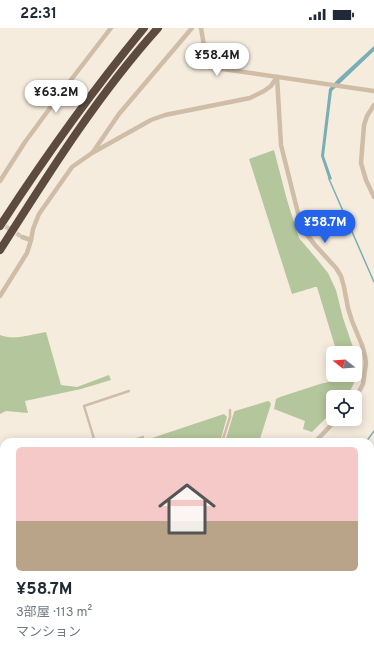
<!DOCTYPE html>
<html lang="ja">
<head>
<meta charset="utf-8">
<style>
	:root { --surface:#fff; --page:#f6f6f7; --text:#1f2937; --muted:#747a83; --accent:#2563eb }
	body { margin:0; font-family:Overpass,"Noto Sans JP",sans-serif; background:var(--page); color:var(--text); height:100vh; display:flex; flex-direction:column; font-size:15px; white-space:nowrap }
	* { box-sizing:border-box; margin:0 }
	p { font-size:13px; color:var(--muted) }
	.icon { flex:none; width:22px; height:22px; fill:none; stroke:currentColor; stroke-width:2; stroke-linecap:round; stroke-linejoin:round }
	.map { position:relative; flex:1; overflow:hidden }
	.drawer { position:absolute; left:0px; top:410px; width:374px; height:220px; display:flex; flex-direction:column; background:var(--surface); border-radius:12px 12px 0 0; box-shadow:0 2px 10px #0003 }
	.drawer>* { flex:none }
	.needle { width:26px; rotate:287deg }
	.buttons { position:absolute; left:326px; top:318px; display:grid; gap:8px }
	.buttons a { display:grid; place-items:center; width:36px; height:36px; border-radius:6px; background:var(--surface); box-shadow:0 2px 10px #0003; font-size:20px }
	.price { position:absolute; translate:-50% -34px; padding:0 9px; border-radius:14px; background:#fff; color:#222; font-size:13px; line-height:26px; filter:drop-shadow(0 1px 2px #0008) }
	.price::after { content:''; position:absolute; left:50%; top:24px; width:12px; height:9px; margin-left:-6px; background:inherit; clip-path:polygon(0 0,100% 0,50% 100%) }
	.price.active { background:var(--accent); color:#fff }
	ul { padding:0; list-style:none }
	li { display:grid; align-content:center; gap:8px; height:212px; padding:0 16px }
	li span { display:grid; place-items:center; height:124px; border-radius:6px; color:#555 }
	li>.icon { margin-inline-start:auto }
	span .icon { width:72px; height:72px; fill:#fffc; stroke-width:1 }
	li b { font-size:17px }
	.status { display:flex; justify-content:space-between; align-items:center; height:28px; padding:0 20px; background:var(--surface); direction:ltr }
	.status svg { height:11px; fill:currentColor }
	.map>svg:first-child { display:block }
</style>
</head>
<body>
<div class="status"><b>22:31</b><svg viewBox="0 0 49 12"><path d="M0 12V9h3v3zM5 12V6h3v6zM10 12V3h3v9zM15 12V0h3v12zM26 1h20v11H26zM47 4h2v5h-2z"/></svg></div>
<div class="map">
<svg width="374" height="630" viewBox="0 0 374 630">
	<rect width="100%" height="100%" fill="#f5ecde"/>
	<g fill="#b4c69b">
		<polygon points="274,122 287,172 299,210 316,230 328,245 336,262 343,290 355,325 337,325 317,259 315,259 292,266 249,131"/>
		<path d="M 46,304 L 61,357 L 77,359 L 109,347 L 111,352 L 81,361 L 25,373 L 28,385 L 6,383 L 0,386 L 0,307 C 14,313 32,306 46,304 Z"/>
		<path d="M 355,325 C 356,328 358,332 358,335 C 358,345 353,361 346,369 L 333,369 L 333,383 L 312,404 L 303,401 L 305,393 L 274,381 L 276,371 L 280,369 L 320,356 L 342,351 L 342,347 L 355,347 Z"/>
		<polygon points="268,373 270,374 271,376 259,414 225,414 234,384 235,383"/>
		<polygon points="224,386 227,389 220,414 145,414 146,412"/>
	</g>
	<polygon fill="#79aeb6" points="374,18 374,23 332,63 324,128 332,151 329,152 321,128 329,61 337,52"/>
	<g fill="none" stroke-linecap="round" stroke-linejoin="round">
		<g stroke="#79aeb6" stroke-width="1.5">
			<polyline points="329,151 374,254"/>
			<polyline points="366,414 374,403"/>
		</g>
		<polyline stroke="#d0c6ba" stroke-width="4.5" stroke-dasharray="4.5 2" stroke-linecap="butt" points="0,195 22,209"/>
		<g stroke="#cfbda8" stroke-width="2.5">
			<polyline points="95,414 84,378 129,363"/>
			<polyline points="128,414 143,409"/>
			<polyline points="222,414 230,389 230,382"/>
			<polyline points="0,580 4,578"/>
		</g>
		<g stroke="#cfbda8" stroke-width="4.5">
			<polyline points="201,0 207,35 209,39 374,63"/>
			<polyline points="277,49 281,117 298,185 304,203 315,217 336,240 341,248 344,259 348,280 352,293 362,317 365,328 366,335 363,356 355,371"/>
			<polyline points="374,77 367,88 364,97 361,135 366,152 374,169"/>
			<polyline points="93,124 119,86 192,0"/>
			<polyline points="0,153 25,114 67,57 111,0"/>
			<polyline points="22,209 31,212"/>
			<polyline points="0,268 27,225 31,212 33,201 39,186 72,139 92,125 151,92 165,87 250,70 264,63 271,58 277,49"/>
			<polyline points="315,414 337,391"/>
			<polyline points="0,564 4,566"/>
			<polyline points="185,626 193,630"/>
			<polyline points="208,626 211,630"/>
			<polyline points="278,626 281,630"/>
		</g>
		<g stroke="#5d4b3f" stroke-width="8">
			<path d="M 0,198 C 45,129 92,63 144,0"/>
			<path d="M 0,222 C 49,145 97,68 158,0"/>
		</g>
	</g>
</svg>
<div class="buttons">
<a><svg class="needle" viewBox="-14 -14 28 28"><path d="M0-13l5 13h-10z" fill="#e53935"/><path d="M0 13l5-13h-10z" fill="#747a83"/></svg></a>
<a><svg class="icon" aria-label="locate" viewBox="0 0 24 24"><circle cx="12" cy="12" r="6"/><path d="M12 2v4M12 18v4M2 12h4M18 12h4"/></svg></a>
</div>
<b class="price" style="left:217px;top:49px">¥58.4M</b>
<b class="price" style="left:56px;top:86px">¥63.2M</b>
<b class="price active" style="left:325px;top:216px">¥58.7M</b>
<section class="drawer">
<ul>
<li><span style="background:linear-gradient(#f6c9c9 60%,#b9a48a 0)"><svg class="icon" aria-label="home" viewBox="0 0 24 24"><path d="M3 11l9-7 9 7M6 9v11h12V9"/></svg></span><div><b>¥58.7M</b><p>3部屋 · 113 m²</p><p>マンション</p></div></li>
</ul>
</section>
</div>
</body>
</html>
